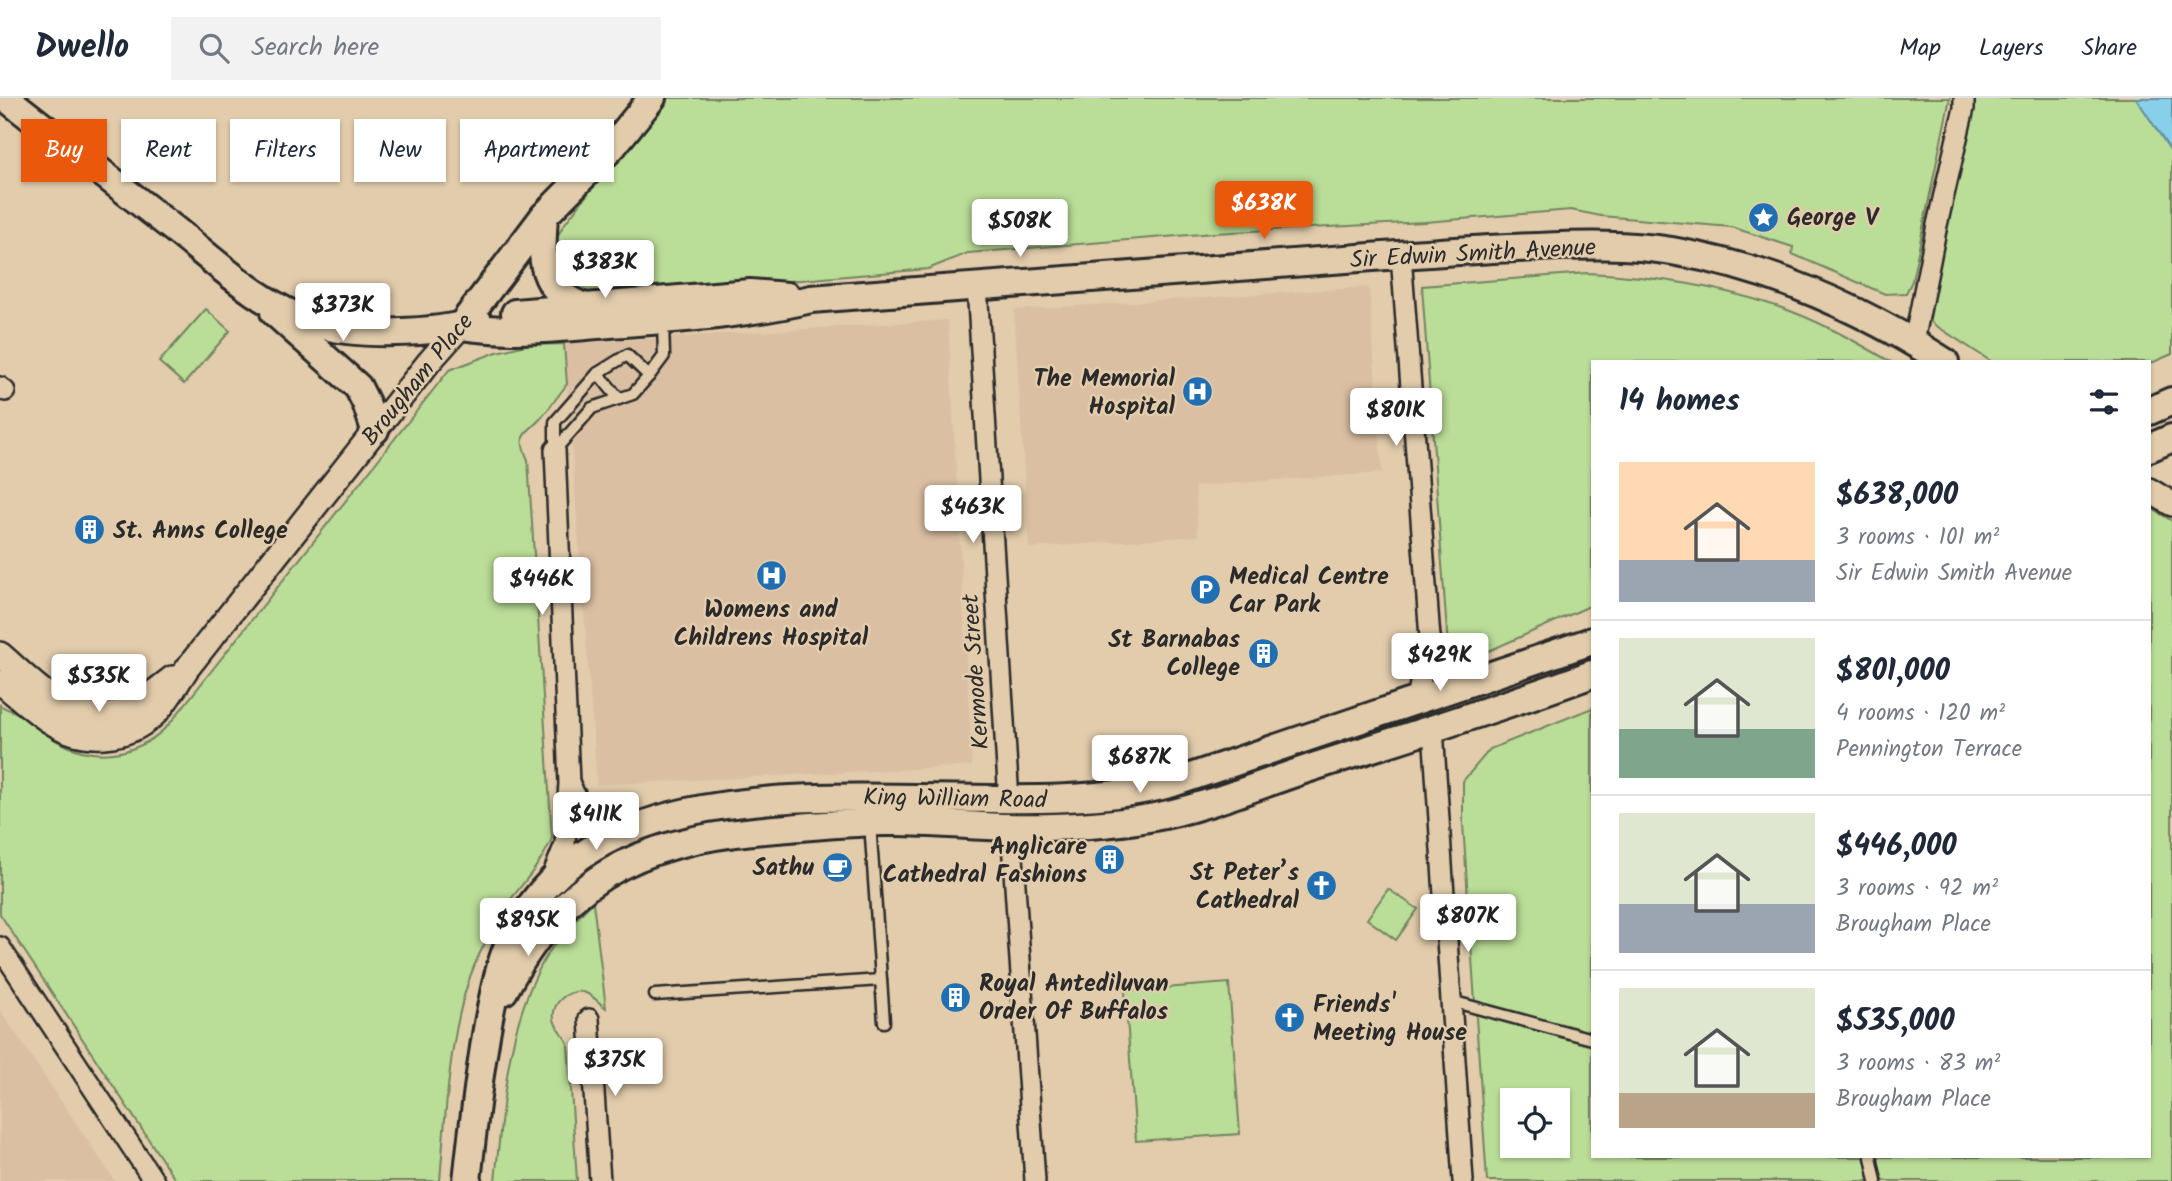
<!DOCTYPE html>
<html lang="en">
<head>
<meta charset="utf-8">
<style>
	:root { --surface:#fff; --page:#f2f2f3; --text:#1f2937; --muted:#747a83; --line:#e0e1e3; --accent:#ea580c }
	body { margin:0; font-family:Kalam,sans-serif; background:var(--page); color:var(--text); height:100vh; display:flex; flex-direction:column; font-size:26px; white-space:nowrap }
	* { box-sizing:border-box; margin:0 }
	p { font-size:23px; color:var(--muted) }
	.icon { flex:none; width:38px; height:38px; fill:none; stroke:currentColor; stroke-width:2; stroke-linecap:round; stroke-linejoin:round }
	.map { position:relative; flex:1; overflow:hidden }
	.drawer { position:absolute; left:1591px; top:262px; width:560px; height:798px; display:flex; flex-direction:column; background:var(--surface); border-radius:0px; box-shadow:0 2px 5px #0004 }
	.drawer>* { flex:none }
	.banner { position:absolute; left:21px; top:21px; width:665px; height:63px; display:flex; gap:14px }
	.controls { position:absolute; left:1500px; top:990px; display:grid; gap:14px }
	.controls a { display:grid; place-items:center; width:70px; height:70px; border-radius:0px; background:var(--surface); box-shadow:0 2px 5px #0004; font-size:35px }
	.price { position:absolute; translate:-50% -60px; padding:0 16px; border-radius:7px; background:#fff; color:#222; font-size:23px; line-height:46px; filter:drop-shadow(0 2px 4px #0008) }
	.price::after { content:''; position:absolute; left:50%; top:42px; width:21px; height:16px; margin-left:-10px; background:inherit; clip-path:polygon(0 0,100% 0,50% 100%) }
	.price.active { background:var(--accent); color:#fff }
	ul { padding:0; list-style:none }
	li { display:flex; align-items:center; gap:21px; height:175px; padding:0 28px }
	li+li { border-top:2px solid var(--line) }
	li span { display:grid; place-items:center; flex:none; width:196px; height:140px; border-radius:0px; color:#555 }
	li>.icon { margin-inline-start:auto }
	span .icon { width:84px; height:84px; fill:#fffc; stroke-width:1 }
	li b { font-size:30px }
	h2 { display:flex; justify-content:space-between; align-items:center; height:84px; padding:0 28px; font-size:30px }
	.chip { padding:0 24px; border-radius:0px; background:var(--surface); box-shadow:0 2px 5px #0004; font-size:24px; line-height:63px }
	.chip.active { background:var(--accent); color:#fff }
	header { display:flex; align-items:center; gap:42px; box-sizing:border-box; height:98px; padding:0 35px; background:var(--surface); border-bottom:2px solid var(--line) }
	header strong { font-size:33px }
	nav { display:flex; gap:38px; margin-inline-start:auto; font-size:24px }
	.search { width:490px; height:63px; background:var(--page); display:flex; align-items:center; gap:18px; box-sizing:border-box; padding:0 24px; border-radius:0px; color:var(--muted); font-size:26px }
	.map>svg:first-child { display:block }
</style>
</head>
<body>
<header>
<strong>Dwello</strong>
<div class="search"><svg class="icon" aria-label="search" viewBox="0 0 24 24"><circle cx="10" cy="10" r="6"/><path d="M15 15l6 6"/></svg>Search here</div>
<nav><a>Map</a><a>Layers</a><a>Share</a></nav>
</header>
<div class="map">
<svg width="2172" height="1083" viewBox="0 0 2172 1083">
	<rect width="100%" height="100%" fill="#e2ccac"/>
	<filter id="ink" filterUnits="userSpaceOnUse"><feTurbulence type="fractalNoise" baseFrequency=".0143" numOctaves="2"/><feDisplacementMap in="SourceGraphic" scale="14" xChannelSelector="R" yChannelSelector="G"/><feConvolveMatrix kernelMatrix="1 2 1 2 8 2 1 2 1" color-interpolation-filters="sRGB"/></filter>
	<g filter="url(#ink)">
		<g fill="#dbbfa3">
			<polygon points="1369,189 1382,375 1195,388 1198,438 1029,450 1014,212"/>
			<polygon points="948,222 972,668 597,687 564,246"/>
			<polygon points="0,912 115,1083 0,1083"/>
		</g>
		<g fill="#badd97" stroke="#728461" stroke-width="2" fill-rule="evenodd">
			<path d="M 662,0 L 1950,0 L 1912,183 L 1906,195 L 1885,196 L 1792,156 L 1793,149 L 1731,129 L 1601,118 L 1571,112 L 1425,124 L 1214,135 L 968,155 L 928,171 L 593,200 C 585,196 574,192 567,187 C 549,172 553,145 563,128 Z"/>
			<polygon points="1970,0 2172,0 2172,256 2149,266 2149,264 1992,264 1932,225 1928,215"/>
			<path d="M 1587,175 C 1651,178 1714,187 1776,208 C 1816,221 1855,243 1891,264 L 1592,264 L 1592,507 L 1464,564 L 1449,563 L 1422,188 Z"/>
			<polygon points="206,211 230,233 184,286 159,264"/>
			<path d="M 564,246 L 567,286 C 559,297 551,308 542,319 C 527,337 515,333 528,362 L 552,740 C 542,765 523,785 507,806 C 497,820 489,837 481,853 C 449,916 446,1013 440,1083 L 176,1083 L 0,816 L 0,607 C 8,613 16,613 24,618 C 36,625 46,637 59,644 C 98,665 142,657 171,624 L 449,272 L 497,254 L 526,247 Z"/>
			<path d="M 2149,409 L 2172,423 L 2172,1083 L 1487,1083 L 1463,726 L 1463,683 L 1490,651 L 1592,610 L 1592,1059 L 2149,1059 ZM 1512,1003 L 1558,1003 L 1558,1048 L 1512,1048 Z"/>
			<polygon points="1388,791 1418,811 1396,842 1367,821"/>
			<path d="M 593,804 L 606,910 C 600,906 594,899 588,896 C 571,888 551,903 554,921 C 556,932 565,937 568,946 L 577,1083 L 495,1083 C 503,1009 506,929 544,862 C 557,840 575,822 593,804 Z"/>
			<polygon points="1229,885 1240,1036 1136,1043 1125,893"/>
		</g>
		<polygon fill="#88cfe9" stroke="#638d9d" stroke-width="2" points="2136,0 2172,0 2172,55"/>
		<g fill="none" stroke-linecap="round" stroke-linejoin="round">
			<defs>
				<g id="service">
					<polygon points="627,257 649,278 633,296 592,310 555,352 555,324 598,275"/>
					<polyline points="598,275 619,301"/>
					<polyline points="649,278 664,258 663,223"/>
					<polyline points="870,725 884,924"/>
					<polyline points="655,897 881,882"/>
					<polyline points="1451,903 1592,941"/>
					<polyline points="1871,1059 1876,1083"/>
				</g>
				<g id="minor">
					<polyline points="1401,157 1430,540 1416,604"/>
					<polyline points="977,188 1009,703"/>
					<polyline points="1914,244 1937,127 1964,10 1964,0"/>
					<polyline points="0,289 5,293"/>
					<path d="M 1430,540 C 1442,564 1445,585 1476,581"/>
					<polyline points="1433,631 1463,1083"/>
					<path d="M 570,686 C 580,711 595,726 621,734"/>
					<polyline points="1011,729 1035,1083"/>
					<polyline points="551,781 565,746 569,685 555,352"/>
					<polyline points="0,849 154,1083"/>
					<polyline points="589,921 600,1083"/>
				</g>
				<g id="tertiary">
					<polyline points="2149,392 2172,406"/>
					<path d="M 0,556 C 35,586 76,634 127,611 C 144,603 158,591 172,580"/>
					<path d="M 0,584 C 17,597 33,613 51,624 C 83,645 127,643 155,616 C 168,603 178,583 189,568 L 429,264 L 461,228"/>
				</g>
				<g id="secondary">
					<path d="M 6,0 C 62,44 118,87 174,131 C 217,165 261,208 314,225 C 358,239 434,236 478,223"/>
					<path d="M 544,118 C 541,160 539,194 586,209"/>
					<polyline points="274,214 358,289 366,305 375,332"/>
					<polyline points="515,215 750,195 787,198"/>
					<path d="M 461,228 C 510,236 560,230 610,226 C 678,221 745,217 811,201 C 989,187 1167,174 1346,161 C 1410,156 1474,151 1538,149 C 1582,147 1628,146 1672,153 C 1771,170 1861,210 1945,264"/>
					<polyline points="461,228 544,118 613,48 652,0"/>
					<polyline points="2149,313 2172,303"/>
					<polyline points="2149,350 2172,340"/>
					<path d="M 504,893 C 571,767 654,739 789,730 C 824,727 860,723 895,724 C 933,724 970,728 1007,729 C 1054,730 1103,728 1149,720 C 1202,711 1255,688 1307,671 C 1402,640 1498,611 1592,576"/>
					<path d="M 467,1083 C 473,1028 479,974 489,920 C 494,895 499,867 510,843 C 615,618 981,740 1173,685 L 1592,543"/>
				</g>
			</defs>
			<use href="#service" stroke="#2b2b2b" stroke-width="15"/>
			<use href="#minor" stroke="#2b2b2b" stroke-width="24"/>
			<use href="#tertiary" stroke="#2b2b2b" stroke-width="28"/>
			<use href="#secondary" stroke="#2b2b2b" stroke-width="32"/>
			<use href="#service" stroke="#e2ccac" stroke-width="10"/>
			<use href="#minor" stroke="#e2ccac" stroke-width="19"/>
			<use href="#tertiary" stroke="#e2ccac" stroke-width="23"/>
			<use href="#secondary" stroke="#e2ccac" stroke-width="26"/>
		</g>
	</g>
	<defs>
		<symbol id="sight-disc" viewBox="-11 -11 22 22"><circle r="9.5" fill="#1f6fb2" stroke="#e2ccac"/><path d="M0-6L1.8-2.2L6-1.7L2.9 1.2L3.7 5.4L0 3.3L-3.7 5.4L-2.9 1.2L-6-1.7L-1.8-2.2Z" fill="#fff"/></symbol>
		<symbol id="hospital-disc" viewBox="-11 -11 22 22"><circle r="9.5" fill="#1f6fb2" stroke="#e2ccac"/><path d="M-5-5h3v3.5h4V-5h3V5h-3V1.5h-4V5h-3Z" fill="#fff"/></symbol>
		<symbol id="building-disc" viewBox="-11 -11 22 22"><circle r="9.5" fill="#1f6fb2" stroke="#e2ccac"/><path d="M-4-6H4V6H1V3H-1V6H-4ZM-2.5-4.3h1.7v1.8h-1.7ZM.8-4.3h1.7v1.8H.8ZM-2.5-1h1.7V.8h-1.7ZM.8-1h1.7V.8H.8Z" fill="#fff"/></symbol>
		<symbol id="parking-disc" viewBox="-11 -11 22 22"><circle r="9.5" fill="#1f6fb2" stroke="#e2ccac"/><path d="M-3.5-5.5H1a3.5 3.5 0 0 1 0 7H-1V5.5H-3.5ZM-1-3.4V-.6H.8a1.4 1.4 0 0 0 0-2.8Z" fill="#fff"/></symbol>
		<symbol id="cafe-disc" viewBox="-11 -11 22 22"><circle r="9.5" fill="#1f6fb2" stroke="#e2ccac"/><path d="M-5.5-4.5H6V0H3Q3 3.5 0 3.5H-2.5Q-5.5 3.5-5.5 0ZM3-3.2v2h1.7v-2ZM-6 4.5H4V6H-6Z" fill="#fff"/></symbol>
		<symbol id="church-disc" viewBox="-11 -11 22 22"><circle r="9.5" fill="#1f6fb2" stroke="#e2ccac"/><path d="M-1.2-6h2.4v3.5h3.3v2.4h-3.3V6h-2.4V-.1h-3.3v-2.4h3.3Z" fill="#fff"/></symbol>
	</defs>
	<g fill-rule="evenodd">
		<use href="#sight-disc" x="1746" y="102" width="35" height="35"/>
		<use href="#hospital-disc" x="1180" y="276" width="35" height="35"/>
		<use href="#building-disc" x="72" y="414" width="35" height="35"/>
		<use href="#hospital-disc" x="754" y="460" width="35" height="35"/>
		<use href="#parking-disc" x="1188" y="474" width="35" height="35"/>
		<use href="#building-disc" x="1246" y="538" width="35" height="35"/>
		<use href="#building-disc" x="1092" y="744" width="35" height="35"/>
		<use href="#cafe-disc" x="820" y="752" width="35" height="35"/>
		<use href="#church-disc" x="1304" y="770" width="35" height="35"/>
		<use href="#building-disc" x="938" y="882" width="35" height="35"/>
		<use href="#church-disc" x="1272" y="902" width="35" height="35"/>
	</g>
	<g text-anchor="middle" stroke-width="5" stroke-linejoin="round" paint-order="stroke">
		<g font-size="24" font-weight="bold" fill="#2b2b2b" stroke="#e2ccac" text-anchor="start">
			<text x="1787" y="127">George V</text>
			<text x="1175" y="288" text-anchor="end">The Memorial<tspan x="1175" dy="28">Hospital</tspan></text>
			<text x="113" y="440">St. Anns College</text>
			<text x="1229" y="486">Medical Centre<tspan x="1229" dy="28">Car Park</tspan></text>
			<text x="771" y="519" text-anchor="middle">Womens and<tspan x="771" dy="28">Childrens Hospital</tspan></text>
			<text x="1240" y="549" text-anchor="end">St Barnabas<tspan x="1240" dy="28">College</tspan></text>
			<text x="1087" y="756" text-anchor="end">Anglicare<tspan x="1087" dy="28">Cathedral Fashions</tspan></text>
			<text x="814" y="777" text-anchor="end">Sathu</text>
			<text x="1299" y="782" text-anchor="end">St Peter’s<tspan x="1299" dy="28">Cathedral</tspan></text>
			<text x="979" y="893">Royal Antediluvan<tspan x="979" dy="28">Order Of Buffalos</tspan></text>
			<text x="1313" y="914">Friends'<tspan x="1313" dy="28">Meeting House</tspan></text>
		</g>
		<g font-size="24" fill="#2b2b2b" stroke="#e2ccac">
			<text transform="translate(1473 155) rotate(-3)" y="8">Sir Edwin Smith Avenue</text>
			<text transform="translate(417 281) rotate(-51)" y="8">Brougham Place</text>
			<text transform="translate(975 574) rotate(-94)" y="8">Kermode Street</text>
			<text transform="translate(955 700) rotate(1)" y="8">King William Road</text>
		</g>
	</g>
</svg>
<div class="controls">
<a><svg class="icon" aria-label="locate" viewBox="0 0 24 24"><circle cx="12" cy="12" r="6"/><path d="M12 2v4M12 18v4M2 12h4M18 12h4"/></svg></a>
</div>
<b class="price active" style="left:1264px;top:143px">$638K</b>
<b class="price" style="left:1020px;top:161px">$508K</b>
<b class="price" style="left:605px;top:202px">$383K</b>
<b class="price" style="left:343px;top:245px">$373K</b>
<b class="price" style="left:1396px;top:350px">$801K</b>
<b class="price" style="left:973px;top:447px">$463K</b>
<b class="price" style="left:542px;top:519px">$446K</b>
<b class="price" style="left:1440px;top:595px">$429K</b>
<b class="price" style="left:99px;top:616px">$535K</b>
<b class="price" style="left:1140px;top:697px">$687K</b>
<b class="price" style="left:596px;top:754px">$411K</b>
<b class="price" style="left:1468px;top:856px">$807K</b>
<b class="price" style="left:528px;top:860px">$895K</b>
<b class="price" style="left:615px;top:1000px">$375K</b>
<div class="banner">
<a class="chip active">Buy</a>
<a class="chip">Rent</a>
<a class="chip">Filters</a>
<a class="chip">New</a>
<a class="chip">Apartment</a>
</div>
<section class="drawer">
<h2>14 homes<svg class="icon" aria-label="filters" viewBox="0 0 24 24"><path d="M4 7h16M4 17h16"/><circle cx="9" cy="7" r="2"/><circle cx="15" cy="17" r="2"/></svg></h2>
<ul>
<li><span style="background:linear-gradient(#ffd9b3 70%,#9aa5b1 0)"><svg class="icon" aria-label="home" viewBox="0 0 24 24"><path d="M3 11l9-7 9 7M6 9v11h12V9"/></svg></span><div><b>$638,000</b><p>3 rooms · 101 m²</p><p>Sir Edwin Smith Avenue</p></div></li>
<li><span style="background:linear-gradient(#dfe7d0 65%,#7fa58c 0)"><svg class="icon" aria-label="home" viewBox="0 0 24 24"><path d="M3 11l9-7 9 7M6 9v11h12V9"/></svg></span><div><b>$801,000</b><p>4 rooms · 120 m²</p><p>Pennington Terrace</p></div></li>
<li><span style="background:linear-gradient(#dfe7d0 65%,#9aa5b1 0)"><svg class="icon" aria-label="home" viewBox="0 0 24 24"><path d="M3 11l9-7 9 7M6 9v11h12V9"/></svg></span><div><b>$446,000</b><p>3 rooms · 92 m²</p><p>Brougham Place</p></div></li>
<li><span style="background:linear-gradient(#dfe7d0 75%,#b9a48a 0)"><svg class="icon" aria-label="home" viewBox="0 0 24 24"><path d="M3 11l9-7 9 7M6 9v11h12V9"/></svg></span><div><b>$535,000</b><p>3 rooms · 83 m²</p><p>Brougham Place</p></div></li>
</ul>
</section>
</div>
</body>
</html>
